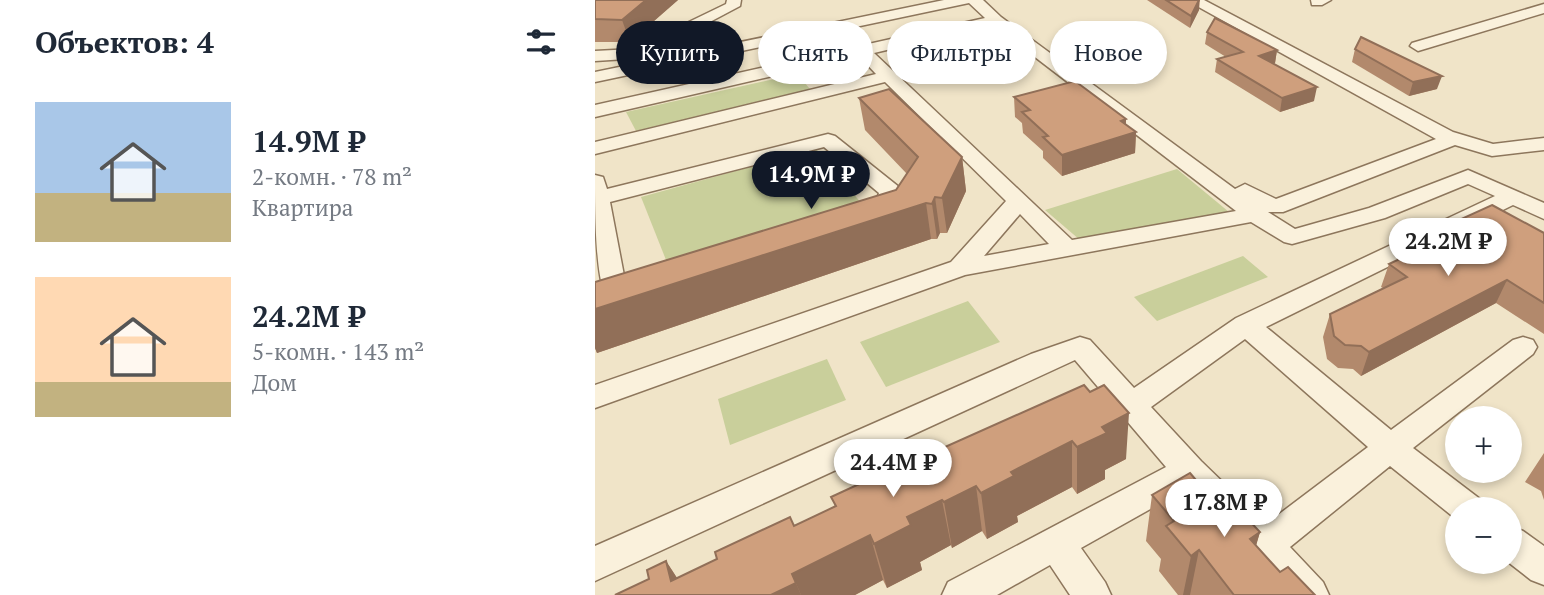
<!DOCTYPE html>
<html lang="ru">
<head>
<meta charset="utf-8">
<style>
	:root { --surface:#fff; --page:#f6f6f7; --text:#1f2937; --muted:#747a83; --accent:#111827 }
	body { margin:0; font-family:"PT Serif",serif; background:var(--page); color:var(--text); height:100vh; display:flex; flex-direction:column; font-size:26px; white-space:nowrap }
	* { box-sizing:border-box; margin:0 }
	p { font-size:23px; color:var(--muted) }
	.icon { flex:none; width:38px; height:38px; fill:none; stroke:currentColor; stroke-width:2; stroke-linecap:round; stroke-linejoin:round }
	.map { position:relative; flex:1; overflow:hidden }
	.panel { display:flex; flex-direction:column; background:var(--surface); width:595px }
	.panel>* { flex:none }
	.hud { position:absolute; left:21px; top:21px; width:665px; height:63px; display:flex; gap:14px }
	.fabs { position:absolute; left:850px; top:406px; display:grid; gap:14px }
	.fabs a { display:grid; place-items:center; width:77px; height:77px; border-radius:50%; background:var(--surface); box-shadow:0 4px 10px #0003; font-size:35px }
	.price { position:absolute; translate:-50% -60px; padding:0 16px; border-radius:24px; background:#fff; color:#222; font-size:23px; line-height:46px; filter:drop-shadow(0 2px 4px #0008) }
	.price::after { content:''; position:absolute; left:50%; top:42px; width:21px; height:16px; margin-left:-10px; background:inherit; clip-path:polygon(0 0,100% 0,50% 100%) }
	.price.current { background:var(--accent); color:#fff }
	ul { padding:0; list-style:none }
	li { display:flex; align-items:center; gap:21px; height:175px; padding:0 35px }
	li span { display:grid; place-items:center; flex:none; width:196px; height:140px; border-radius:0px; color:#555 }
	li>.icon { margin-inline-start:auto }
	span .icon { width:84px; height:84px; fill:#fffc; stroke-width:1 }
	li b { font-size:30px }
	h2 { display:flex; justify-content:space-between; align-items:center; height:84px; padding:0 35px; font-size:30px }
	.pill { padding:0 24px; border-radius:32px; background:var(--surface); box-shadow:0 4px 10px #0003; font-size:24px; line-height:63px }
	.pill.current { background:var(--accent); color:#fff }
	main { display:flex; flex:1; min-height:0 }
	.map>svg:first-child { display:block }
</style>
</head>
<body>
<main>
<section class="panel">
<h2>Объектов: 4<svg class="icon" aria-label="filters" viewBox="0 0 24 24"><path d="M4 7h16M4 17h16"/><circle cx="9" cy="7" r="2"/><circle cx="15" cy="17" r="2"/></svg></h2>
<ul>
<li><span style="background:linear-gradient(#a9c7e8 65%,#c2b280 0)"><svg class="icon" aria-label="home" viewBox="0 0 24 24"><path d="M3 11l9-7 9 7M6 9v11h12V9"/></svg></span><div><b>14.9M ₽</b><p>2-комн. · 78 m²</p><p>Квартира</p></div></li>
<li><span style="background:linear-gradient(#ffd9b3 75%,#c2b280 0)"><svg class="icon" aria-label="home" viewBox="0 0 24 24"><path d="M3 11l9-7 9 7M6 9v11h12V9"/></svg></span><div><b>24.2M ₽</b><p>5-комн. · 143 m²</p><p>Дом</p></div></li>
</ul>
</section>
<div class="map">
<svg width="949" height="595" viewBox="0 0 949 595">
	<rect width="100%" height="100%" fill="#f0e4c8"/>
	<g fill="#c9cf9b">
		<polygon points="202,74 215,89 41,131 31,112"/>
		<polygon points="221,149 267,204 73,265 46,197"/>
		<polygon points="582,169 634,212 485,240 450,210"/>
		<polygon points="648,256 673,277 562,321 539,297"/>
		<polygon points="373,301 405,342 291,387 265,342"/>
		<polygon points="232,359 251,400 135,445 123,399"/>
	</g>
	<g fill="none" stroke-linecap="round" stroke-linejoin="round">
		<defs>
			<g id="minor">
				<polygon points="132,0 146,0 145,6 47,58 0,61 0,51 38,49 131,4"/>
				<path d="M 349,0 L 388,0 L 406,17 L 640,189 L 650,184 L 681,199 L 841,139 L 591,0 L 609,0 L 858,132 L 898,144 L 949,138 L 949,150 L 897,156 L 860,145 L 688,212 L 673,212 L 700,229 L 774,208 L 873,170 L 949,203 L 949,219 L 918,205 L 671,327 L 796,430 L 918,340 L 928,337 L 938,340 L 942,347 L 938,354 L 818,448 L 885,499 L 890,509 L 863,509 L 861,519 L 795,466 L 695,547 L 728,582 L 734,595 L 690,595 L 591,489 L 486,548 L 510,582 L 516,595 L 475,595 L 455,565 L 402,595 L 347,595 L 353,582 L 571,467 L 480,360 L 0,581 L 0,546 L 436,354 L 485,337 L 495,340 L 539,388 L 641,318 L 900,196 L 873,184 L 790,218 L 697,244 L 689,242 L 656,222 L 370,275 L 0,408 L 0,385 L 356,262 L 411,201 L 290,82 L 0,154 L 0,142 L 281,74 L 264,56 L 0,117 L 0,105 L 390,18 L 374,3 L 0,82 L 0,72 ZM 398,25 L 641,211 L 477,240 L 279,53 ZM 425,214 L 454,244 L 389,256 ZM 650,339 L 773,447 L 671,524 L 606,461 L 556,407 Z"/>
				<polygon points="716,0 736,0 727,5 717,5"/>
				<polygon points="949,4 949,13 823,51 815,46 817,43"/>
				<path d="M 233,134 L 240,136 L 304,187 L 307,192 L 298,214 L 274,220 L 266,218 L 263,213 L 266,208 L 280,205 L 284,193 L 229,147 L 15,202 L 31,286 L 27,292 L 18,294 L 9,292 C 0,267 0,205 0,175 L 8,177 L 12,189 Z"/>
				<polygon points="915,526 928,531 949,546 949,585 936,580 913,562 915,562"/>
			</g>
		</defs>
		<use href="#minor" stroke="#8d765c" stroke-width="3"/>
		<use href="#minor" fill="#faf1dc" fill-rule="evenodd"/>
	</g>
	<g fill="#b2896c">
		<polygon points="0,0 83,0 35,42 0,42"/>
		<polygon points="552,0 605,0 604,10 595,28"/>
		<polygon points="612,32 682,50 680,63 679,64 719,101 685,112 620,72 622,59 631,57 610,44"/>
		<polygon points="760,49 842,89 814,96 757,62"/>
		<polygon points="419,97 531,119 531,125 541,132 540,153 467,176 448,158 448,151 428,133 427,123 420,117"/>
		<polygon points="264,98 367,157 371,191 352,233 345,233 342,239 336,239 2,353 0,348 0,282 301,190 312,174 270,130"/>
		<polygon points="853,225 949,233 949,334 901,303 766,376 758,369 743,368 732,359 728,337 735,314 788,288 786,287 794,264 848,239"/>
		<polygon points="489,385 531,459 510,470 510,479 482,494 477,487 422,516 423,522 392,539 387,531 357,548 356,545 325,562 327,570 292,588 288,580 260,595 20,595 54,579 71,561 82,578 122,559 199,526 240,506 236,497 308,474 342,458 341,451"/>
		<polygon points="949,453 949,500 946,491 930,482"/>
		<polygon points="606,486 665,532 661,545 685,572 720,595 583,595 564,571 566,559 551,541 557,495"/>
	</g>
	<g fill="#916f58">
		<polygon points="51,0 83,0 35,42 27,20"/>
		<polygon points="604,0 604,10 595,28 596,16"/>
		<polygon points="682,50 680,63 662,69 664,56"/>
		<polygon points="847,76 842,89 814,96 818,82"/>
		<polygon points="722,87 719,101 685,112 687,98"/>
		<polygon points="531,119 530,135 541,132 540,153 467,176 467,155 526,121"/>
		<polygon points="367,157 371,191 352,233 347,198"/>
		<polygon points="340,197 345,233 342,239 337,204"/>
		<polygon points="331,203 336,239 2,353 0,348 0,309"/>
		<polygon points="912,280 901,303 766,376 774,352"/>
		<polygon points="534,413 531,459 510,470 510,479 482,494 482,447 507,427"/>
		<polygon points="477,441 477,487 422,516 423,522 392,539 386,493 416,472"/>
		<polygon points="381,486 387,531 357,548 349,502"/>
		<polygon points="347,500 356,545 325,562 327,570 292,588 279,544 312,517"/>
		<polygon points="665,532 652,577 655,539"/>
		<polygon points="275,535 288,580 260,595 206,595 197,574"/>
		<polygon points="604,550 595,595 588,595 596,556"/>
		<polygon points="71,561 93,595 76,581"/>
		<polygon points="201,583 206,595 176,595"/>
	</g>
	<g fill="#cf9f7d" stroke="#916f58" stroke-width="2">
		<polygon points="0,0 51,0 27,20 0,19"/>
		<polygon points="571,0 604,0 596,16"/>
		<polygon points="620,18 682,50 664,56 722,87 687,98 622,59 648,52 612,32"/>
		<polygon points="766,37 847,76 818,82 760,49"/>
		<polygon points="480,81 531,119 526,121 541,132 467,155 448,137 453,136 427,112 435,110 419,97"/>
		<polygon points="294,89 367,157 347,198 340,197 337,204 331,203 0,309 0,282 301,190 323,157 264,98"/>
		<polygon points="897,205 949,233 949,303 912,280 774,352 766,346 750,345 739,336 735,314 812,277 794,264 864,231 853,225"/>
		<polygon points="489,385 495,392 509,385 534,413 507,427 512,433 482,447 477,441 416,472 419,476 386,493 381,486 349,502 347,500 312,517 316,525 279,544 275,535 197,574 201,583 176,595 20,595 54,579 52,570 71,561 76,581 122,559 120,552 195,517 199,526 241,506 236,497 303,466 308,474 344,457 341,451"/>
		<polygon points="595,473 606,486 616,480 665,532 655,539 685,572 693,567 720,595 639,595 604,550 596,556 571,526 579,521 557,495"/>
	</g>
</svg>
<div class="fabs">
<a>+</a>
<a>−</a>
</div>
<b class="price current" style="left:216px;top:211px">14.9M ₽</b>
<b class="price" style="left:853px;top:278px">24.2M ₽</b>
<b class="price" style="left:298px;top:499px">24.4M ₽</b>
<b class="price" style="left:629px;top:539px">17.8M ₽</b>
<div class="hud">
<a class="pill current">Купить</a>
<a class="pill">Снять</a>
<a class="pill">Фильтры</a>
<a class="pill">Новое</a>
</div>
</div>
</main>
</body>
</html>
